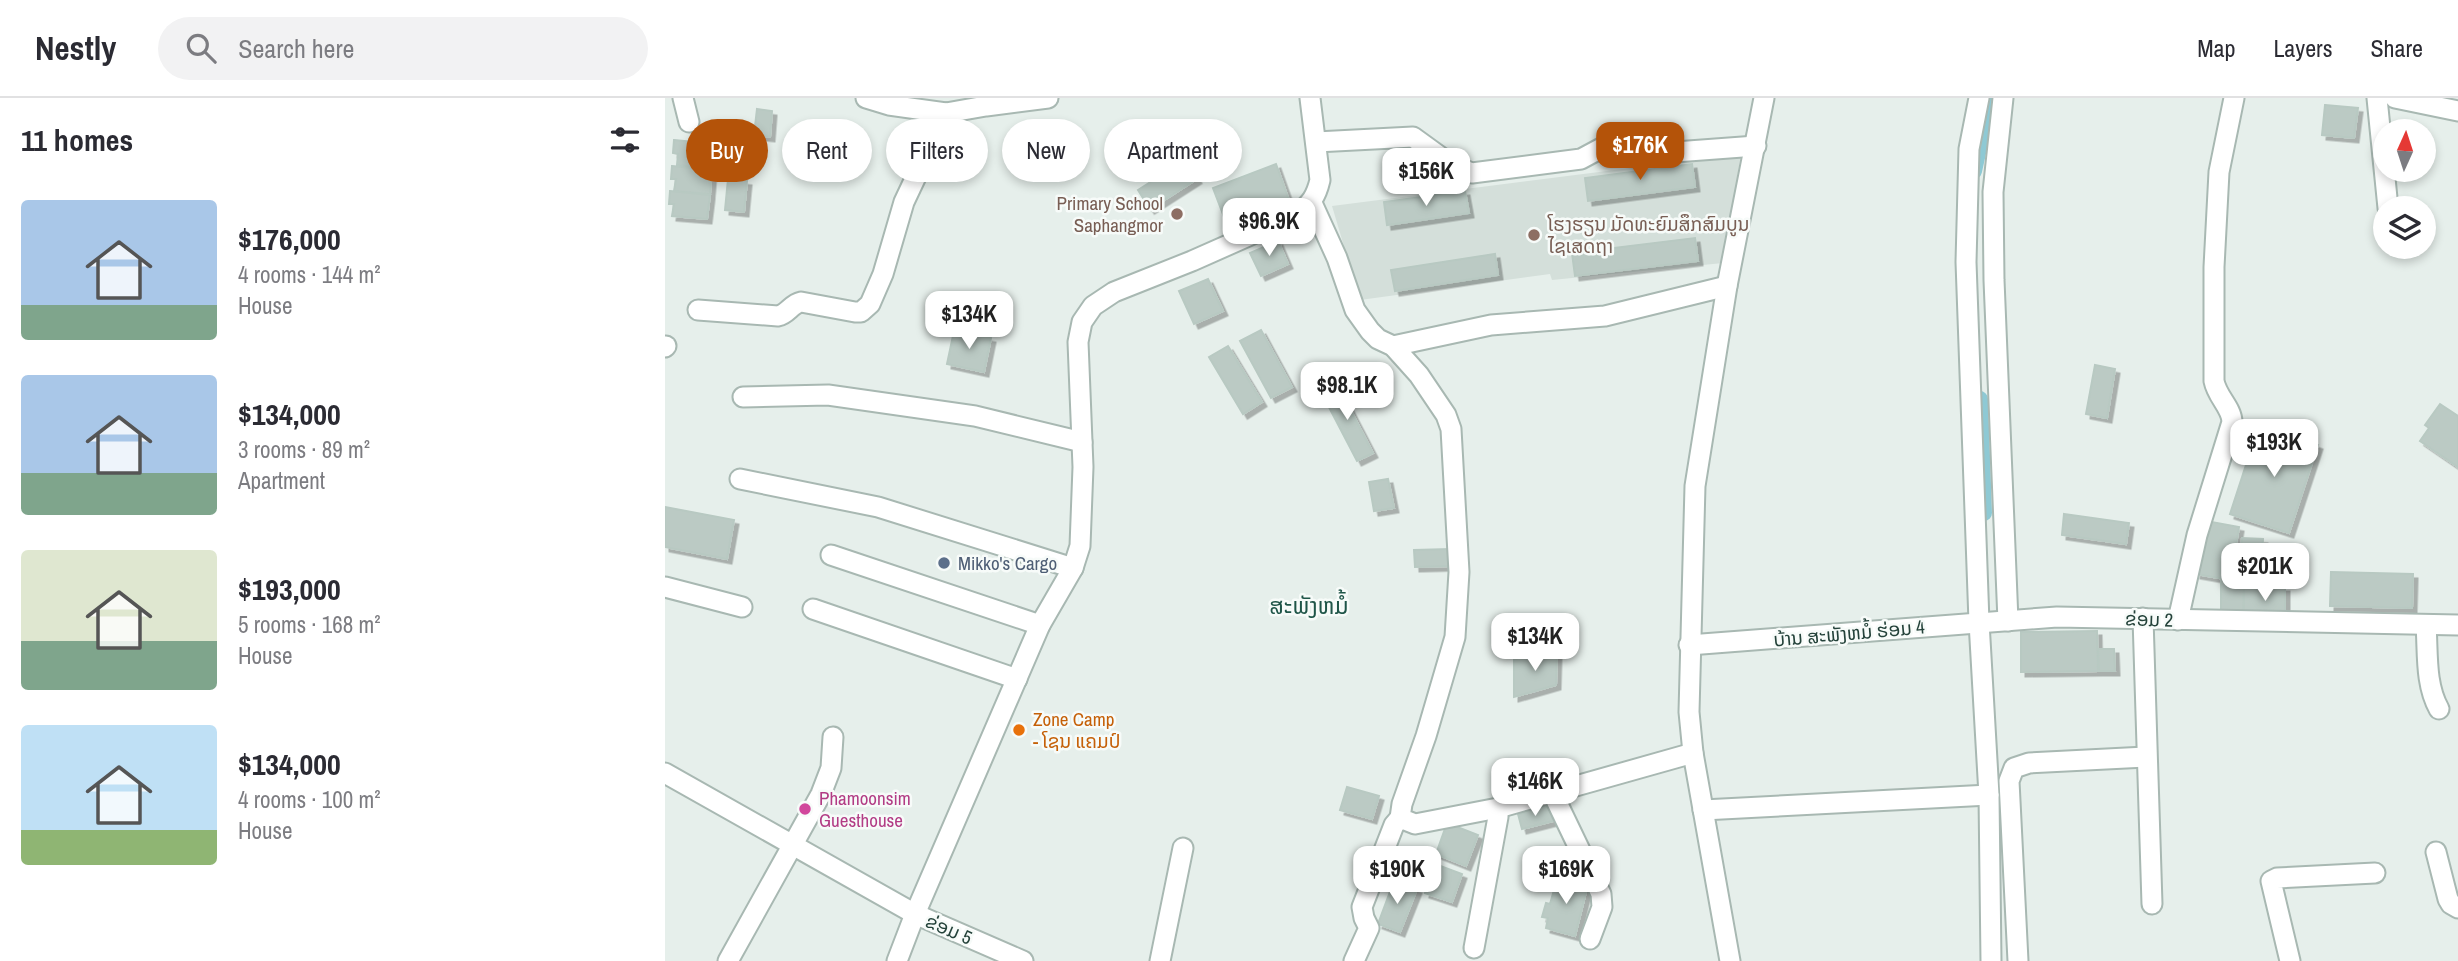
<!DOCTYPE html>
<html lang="en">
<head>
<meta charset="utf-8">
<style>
	:root { --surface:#fff; --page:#f2f2f3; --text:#2b2b33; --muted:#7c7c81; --line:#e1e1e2; --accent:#b45309 }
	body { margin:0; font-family:"Archivo Narrow","Noto Sans Lao",sans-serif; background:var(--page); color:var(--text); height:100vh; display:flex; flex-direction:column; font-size:26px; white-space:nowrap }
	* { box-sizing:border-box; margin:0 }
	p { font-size:23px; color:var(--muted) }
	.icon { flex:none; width:38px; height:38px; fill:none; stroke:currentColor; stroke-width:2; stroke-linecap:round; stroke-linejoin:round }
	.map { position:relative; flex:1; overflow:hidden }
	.drawer { display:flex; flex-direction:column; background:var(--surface); width:665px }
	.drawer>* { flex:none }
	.guide { position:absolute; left:21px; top:21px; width:665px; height:63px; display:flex; gap:14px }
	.needle { width:46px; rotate:3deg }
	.tools { position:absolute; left:1708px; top:21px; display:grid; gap:14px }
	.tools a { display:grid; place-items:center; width:63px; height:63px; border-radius:50%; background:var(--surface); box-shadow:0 4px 10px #0003; font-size:35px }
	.price { position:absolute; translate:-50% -60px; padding:0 16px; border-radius:14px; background:#fff; color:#222; font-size:23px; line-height:46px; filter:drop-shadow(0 2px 4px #0008) }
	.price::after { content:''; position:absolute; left:50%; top:42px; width:21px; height:16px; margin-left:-10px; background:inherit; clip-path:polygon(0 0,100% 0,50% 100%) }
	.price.on { background:var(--accent); color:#fff }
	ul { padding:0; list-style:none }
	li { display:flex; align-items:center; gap:21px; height:175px; padding:0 21px }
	li span { display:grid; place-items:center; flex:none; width:196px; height:140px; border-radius:7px; color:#555 }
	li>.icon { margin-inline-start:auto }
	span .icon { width:84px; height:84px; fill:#fffc; stroke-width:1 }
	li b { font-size:30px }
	h2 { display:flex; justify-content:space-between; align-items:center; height:84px; padding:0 21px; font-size:30px }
	.chip { padding:0 24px; border-radius:32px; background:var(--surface); box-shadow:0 4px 10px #0003; font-size:24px; line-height:63px }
	.chip.on { background:var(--accent); color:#fff }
	header { display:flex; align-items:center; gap:42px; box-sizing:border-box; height:98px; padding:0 35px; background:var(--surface); border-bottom:2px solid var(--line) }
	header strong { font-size:33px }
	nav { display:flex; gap:38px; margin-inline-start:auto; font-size:24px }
	.search { width:490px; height:63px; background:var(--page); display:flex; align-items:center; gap:18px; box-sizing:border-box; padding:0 24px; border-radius:38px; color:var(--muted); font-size:26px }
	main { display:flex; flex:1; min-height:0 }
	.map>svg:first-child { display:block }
</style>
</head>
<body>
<header>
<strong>Nestly</strong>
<div class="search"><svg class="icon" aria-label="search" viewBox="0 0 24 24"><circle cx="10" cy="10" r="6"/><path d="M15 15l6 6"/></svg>Search here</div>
<nav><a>Map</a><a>Layers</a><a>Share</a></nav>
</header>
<main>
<section class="drawer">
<h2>11 homes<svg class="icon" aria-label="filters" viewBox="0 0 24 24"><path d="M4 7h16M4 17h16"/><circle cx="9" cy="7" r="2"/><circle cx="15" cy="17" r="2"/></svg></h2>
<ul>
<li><span style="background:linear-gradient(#a9c7e8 75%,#7fa58c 0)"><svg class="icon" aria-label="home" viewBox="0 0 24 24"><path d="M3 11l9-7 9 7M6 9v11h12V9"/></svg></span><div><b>$176,000</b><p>4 rooms · 144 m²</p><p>House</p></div></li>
<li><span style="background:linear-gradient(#a9c7e8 70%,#7fa58c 0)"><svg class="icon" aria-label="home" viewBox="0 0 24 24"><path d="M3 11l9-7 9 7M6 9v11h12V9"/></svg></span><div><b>$134,000</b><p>3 rooms · 89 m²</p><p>Apartment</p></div></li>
<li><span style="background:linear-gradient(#dfe7d0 65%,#7fa58c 0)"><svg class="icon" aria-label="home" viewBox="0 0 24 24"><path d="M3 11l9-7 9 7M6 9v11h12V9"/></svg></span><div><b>$193,000</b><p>5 rooms · 168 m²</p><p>House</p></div></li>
<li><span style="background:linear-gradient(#bfe0f5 75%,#8fb573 0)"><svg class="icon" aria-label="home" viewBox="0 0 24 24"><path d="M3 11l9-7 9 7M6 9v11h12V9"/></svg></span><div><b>$134,000</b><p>4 rooms · 100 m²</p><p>House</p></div></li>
</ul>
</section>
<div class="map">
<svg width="1793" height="863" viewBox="0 0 1793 863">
	<defs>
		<filter id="shadow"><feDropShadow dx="4.5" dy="4.5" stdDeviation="0" flood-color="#0004"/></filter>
	</defs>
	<rect width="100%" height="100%" fill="#e6efeb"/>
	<polygon fill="#d4dfda" points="1076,56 1058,165 887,182 885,176 695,202 667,108"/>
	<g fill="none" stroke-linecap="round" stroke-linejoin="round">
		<g stroke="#8ec9d4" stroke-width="16">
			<polyline points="1309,73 1325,0"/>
			<polyline points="1315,301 1319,415"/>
		</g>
	</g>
	<g fill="#bbcac4" stroke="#b8c9c2" stroke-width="2" filter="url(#shadow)">
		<polygon points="1660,7 1693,10 1689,40 1657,37"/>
		<polygon points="92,11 107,13 105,39 89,37"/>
		<polygon points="9,42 49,46 47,71 12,67 13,56 8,55"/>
		<polygon points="520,62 532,81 485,111 473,92"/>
		<polygon points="611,66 626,108 564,132 548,90"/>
		<polygon points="1027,66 1030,89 923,103 920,80"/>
		<polygon points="7,68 47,72 45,96 9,93 11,81 6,81"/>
		<polygon points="63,81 82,83 79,114 60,112"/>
		<polygon points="5,93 45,97 42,121 7,118 9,106 4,106"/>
		<polygon points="800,93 804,115 722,127 719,104"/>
		<polygon points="1030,140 1033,163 910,178 907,155"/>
		<polygon points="613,143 623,166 596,178 585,155"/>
		<polygon points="830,156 833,177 730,193 726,172"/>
		<polygon points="543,181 558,213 529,226 514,193"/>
		<polygon points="596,232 627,289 606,300 575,243"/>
		<polygon points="289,233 326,240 319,274 282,266"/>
		<polygon points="563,248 597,304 578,316 544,259"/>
		<polygon points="1430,267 1450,271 1442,320 1421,316"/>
		<polygon points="672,286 708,355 692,363 656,294"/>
		<polygon points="1775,306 1793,318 1793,369 1755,343 1764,330 1760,327"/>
		<polygon points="1594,327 1653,347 1624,435 1565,416"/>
		<polygon points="723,381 729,410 709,413 704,384"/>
		<polygon points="0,409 69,422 62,461 0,449"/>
		<polygon points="1399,416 1464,425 1461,446 1397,437"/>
		<polygon points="1541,423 1574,429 1565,482 1531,476"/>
		<polygon points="1577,440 1598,441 1596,483 1575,481"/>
		<polygon points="785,451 785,468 750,469 749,452"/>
		<polygon points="1666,474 1748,476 1747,510 1665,508"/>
		<polygon points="1556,483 1579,483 1578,520 1556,520"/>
		<polygon points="1579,489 1620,489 1620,521 1579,520"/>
		<polygon points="1432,533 1433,573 1356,574 1356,534"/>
		<polygon points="1433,551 1449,551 1450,573 1434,573"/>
		<polygon points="892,552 891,587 849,599 849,561"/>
		<polygon points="682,689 714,698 707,721 675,712"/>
		<polygon points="884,708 888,723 857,731 853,716"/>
		<polygon points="782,725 813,737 801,768 771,756"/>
		<polygon points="770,766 797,776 787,804 760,795"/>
		<polygon points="893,778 923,786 910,838 881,830 883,820 877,819 881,805 885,806"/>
		<polygon points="729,783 752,791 735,834 713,826"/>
	</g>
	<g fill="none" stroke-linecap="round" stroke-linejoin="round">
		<defs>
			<g id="minor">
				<polyline points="18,0 24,24"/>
				<polyline points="201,0 224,7 281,15 321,8 383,0"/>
				<polyline points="1314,0 1304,51 1301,164 1314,524 1324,697 1326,863"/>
				<polyline points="1338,0 1328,94 1329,182 1343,523"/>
				<polyline points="1712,0 1723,110"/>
				<polyline points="1730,0 1793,13"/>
				<polyline points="651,44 748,39 788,68 807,75 916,61 957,39 970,37 1010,54 1091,48"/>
				<polyline points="647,105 672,160 690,212 705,233 713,241 728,248 754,277 781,317 786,331 794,474 790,539 761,638 737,706 735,720 750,726 833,710 1028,655"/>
				<path d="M 33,212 L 113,218 C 123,216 126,206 136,204 L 190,214 L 196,214 L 205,206 L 218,176 L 239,104 L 281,15"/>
				<polyline points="728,248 826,227 940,218 1062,188"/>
				<polyline points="0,249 1,248"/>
				<polyline points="78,299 163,297 310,318 417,344"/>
				<polyline points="75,381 213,409 408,470"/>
				<polyline points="166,457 375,527"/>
				<polyline points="0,489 77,509"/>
				<polyline points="148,511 352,581"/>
				<polyline points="1478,520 1487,806"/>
				<path d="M 1513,522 L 1532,437 L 1567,324 C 1567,310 1552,299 1549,283 L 1549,169 L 1554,74 L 1569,0"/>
				<path d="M 1761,527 C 1763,555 1760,586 1774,611"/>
				<polyline points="1024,547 1392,519 1793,527"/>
				<polyline points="0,675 250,816 358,863"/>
				<polyline points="888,696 936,796 937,809 925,841"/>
				<polyline points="1038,712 1324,697"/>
				<polyline points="1771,754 1783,801 1786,806 1793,810"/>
				<polyline points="809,850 833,719 833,710"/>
				<polyline points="63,863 156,696 166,670 168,639"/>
				<path d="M 232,863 L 250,816 L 375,527 L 408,470 L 415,448 L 418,369 L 413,244 L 417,224 L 428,208 L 449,194 L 527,163 L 633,116 C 646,105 651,99 655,82 L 645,0"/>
				<polyline points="495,863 518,750"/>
				<polyline points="689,863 704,830 699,820 697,809 729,727 735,720"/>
				<polyline points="1065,863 1028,655 1024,614 1030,388 1062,188 1099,0"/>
				<polyline points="1353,863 1344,683 1349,670 1364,665 1481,659"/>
				<polyline points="1625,863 1606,783 1612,780 1710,775"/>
			</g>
		</defs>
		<use href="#minor" stroke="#a8b8b2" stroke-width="23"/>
		<use href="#minor" stroke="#fff" stroke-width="19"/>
	</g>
	<g fill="#8d6e63" stroke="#f7fbf9" stroke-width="2.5">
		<circle cx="512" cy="116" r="7"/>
		<circle cx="869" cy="137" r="7"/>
	</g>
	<circle fill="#5c6f8a" stroke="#f7fbf9" stroke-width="2.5" cx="279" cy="465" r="7"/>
	<circle fill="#e8710a" stroke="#f7fbf9" stroke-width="2.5" cx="354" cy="632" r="7"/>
	<circle fill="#d1479c" stroke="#f7fbf9" stroke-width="2.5" cx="140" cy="711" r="7"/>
	<g text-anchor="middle" stroke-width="5" stroke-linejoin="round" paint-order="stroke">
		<g font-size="19" fill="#785e54" stroke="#f7fbf9" text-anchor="end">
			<text x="498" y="112">Primary School<tspan x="498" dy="22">Saphangmor</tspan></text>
			<text x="883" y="133" text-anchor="start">ໂຮງຮຽນ ມັດທະຍົມສຶກສົມບູນ<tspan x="883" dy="22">ໄຊເສດຖາ</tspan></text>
		</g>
		<g font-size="19" fill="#4e5e75" stroke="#f7fbf9" text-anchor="start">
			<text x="293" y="472">Mikko's Cargo</text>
		</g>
		<g font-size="19" fill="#24423a" stroke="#f7fbf9">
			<text transform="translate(1484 521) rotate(2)" y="7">ຂ່ອມ 2</text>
			<text transform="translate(1184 535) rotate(-5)" y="7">ບ້ານ ສະພັງຫມໍ້ ຮ່ອມ 4</text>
			<text transform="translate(284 831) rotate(23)" y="7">ຂ່ອມ 5</text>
		</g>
		<g font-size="19" fill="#c56008" stroke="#f7fbf9" text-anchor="start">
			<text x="368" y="628">Zone Camp<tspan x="368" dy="22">- ໂຊນ ແຄມປ໌</tspan></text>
		</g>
		<g font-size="19" fill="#b23c85" stroke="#f7fbf9" text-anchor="start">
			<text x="154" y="707">Phamoonsim<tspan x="154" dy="22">Guesthouse</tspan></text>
		</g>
		<g font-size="23" fill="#1f5548" stroke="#f7fbf9">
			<text x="644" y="516">ສະພັງຫມໍ້</text>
		</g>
	</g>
</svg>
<div class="tools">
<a><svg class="needle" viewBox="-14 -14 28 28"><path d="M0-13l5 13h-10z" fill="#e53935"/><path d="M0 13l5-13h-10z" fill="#7c7c81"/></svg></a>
<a><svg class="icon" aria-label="layers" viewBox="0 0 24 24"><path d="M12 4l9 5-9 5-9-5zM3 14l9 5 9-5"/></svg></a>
</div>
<b class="price on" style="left:975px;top:84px">$176K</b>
<b class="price" style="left:761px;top:110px">$156K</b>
<b class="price" style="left:604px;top:160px">$96.9K</b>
<b class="price" style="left:304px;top:253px">$134K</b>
<b class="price" style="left:682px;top:324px">$98.1K</b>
<b class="price" style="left:1609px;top:381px">$193K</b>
<b class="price" style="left:1600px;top:505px">$201K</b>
<b class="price" style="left:870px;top:575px">$134K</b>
<b class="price" style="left:870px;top:720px">$146K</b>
<b class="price" style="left:732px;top:808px">$190K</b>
<b class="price" style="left:901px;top:808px">$169K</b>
<div class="guide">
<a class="chip on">Buy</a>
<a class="chip">Rent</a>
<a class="chip">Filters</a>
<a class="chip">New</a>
<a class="chip">Apartment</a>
</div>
</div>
</main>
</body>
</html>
